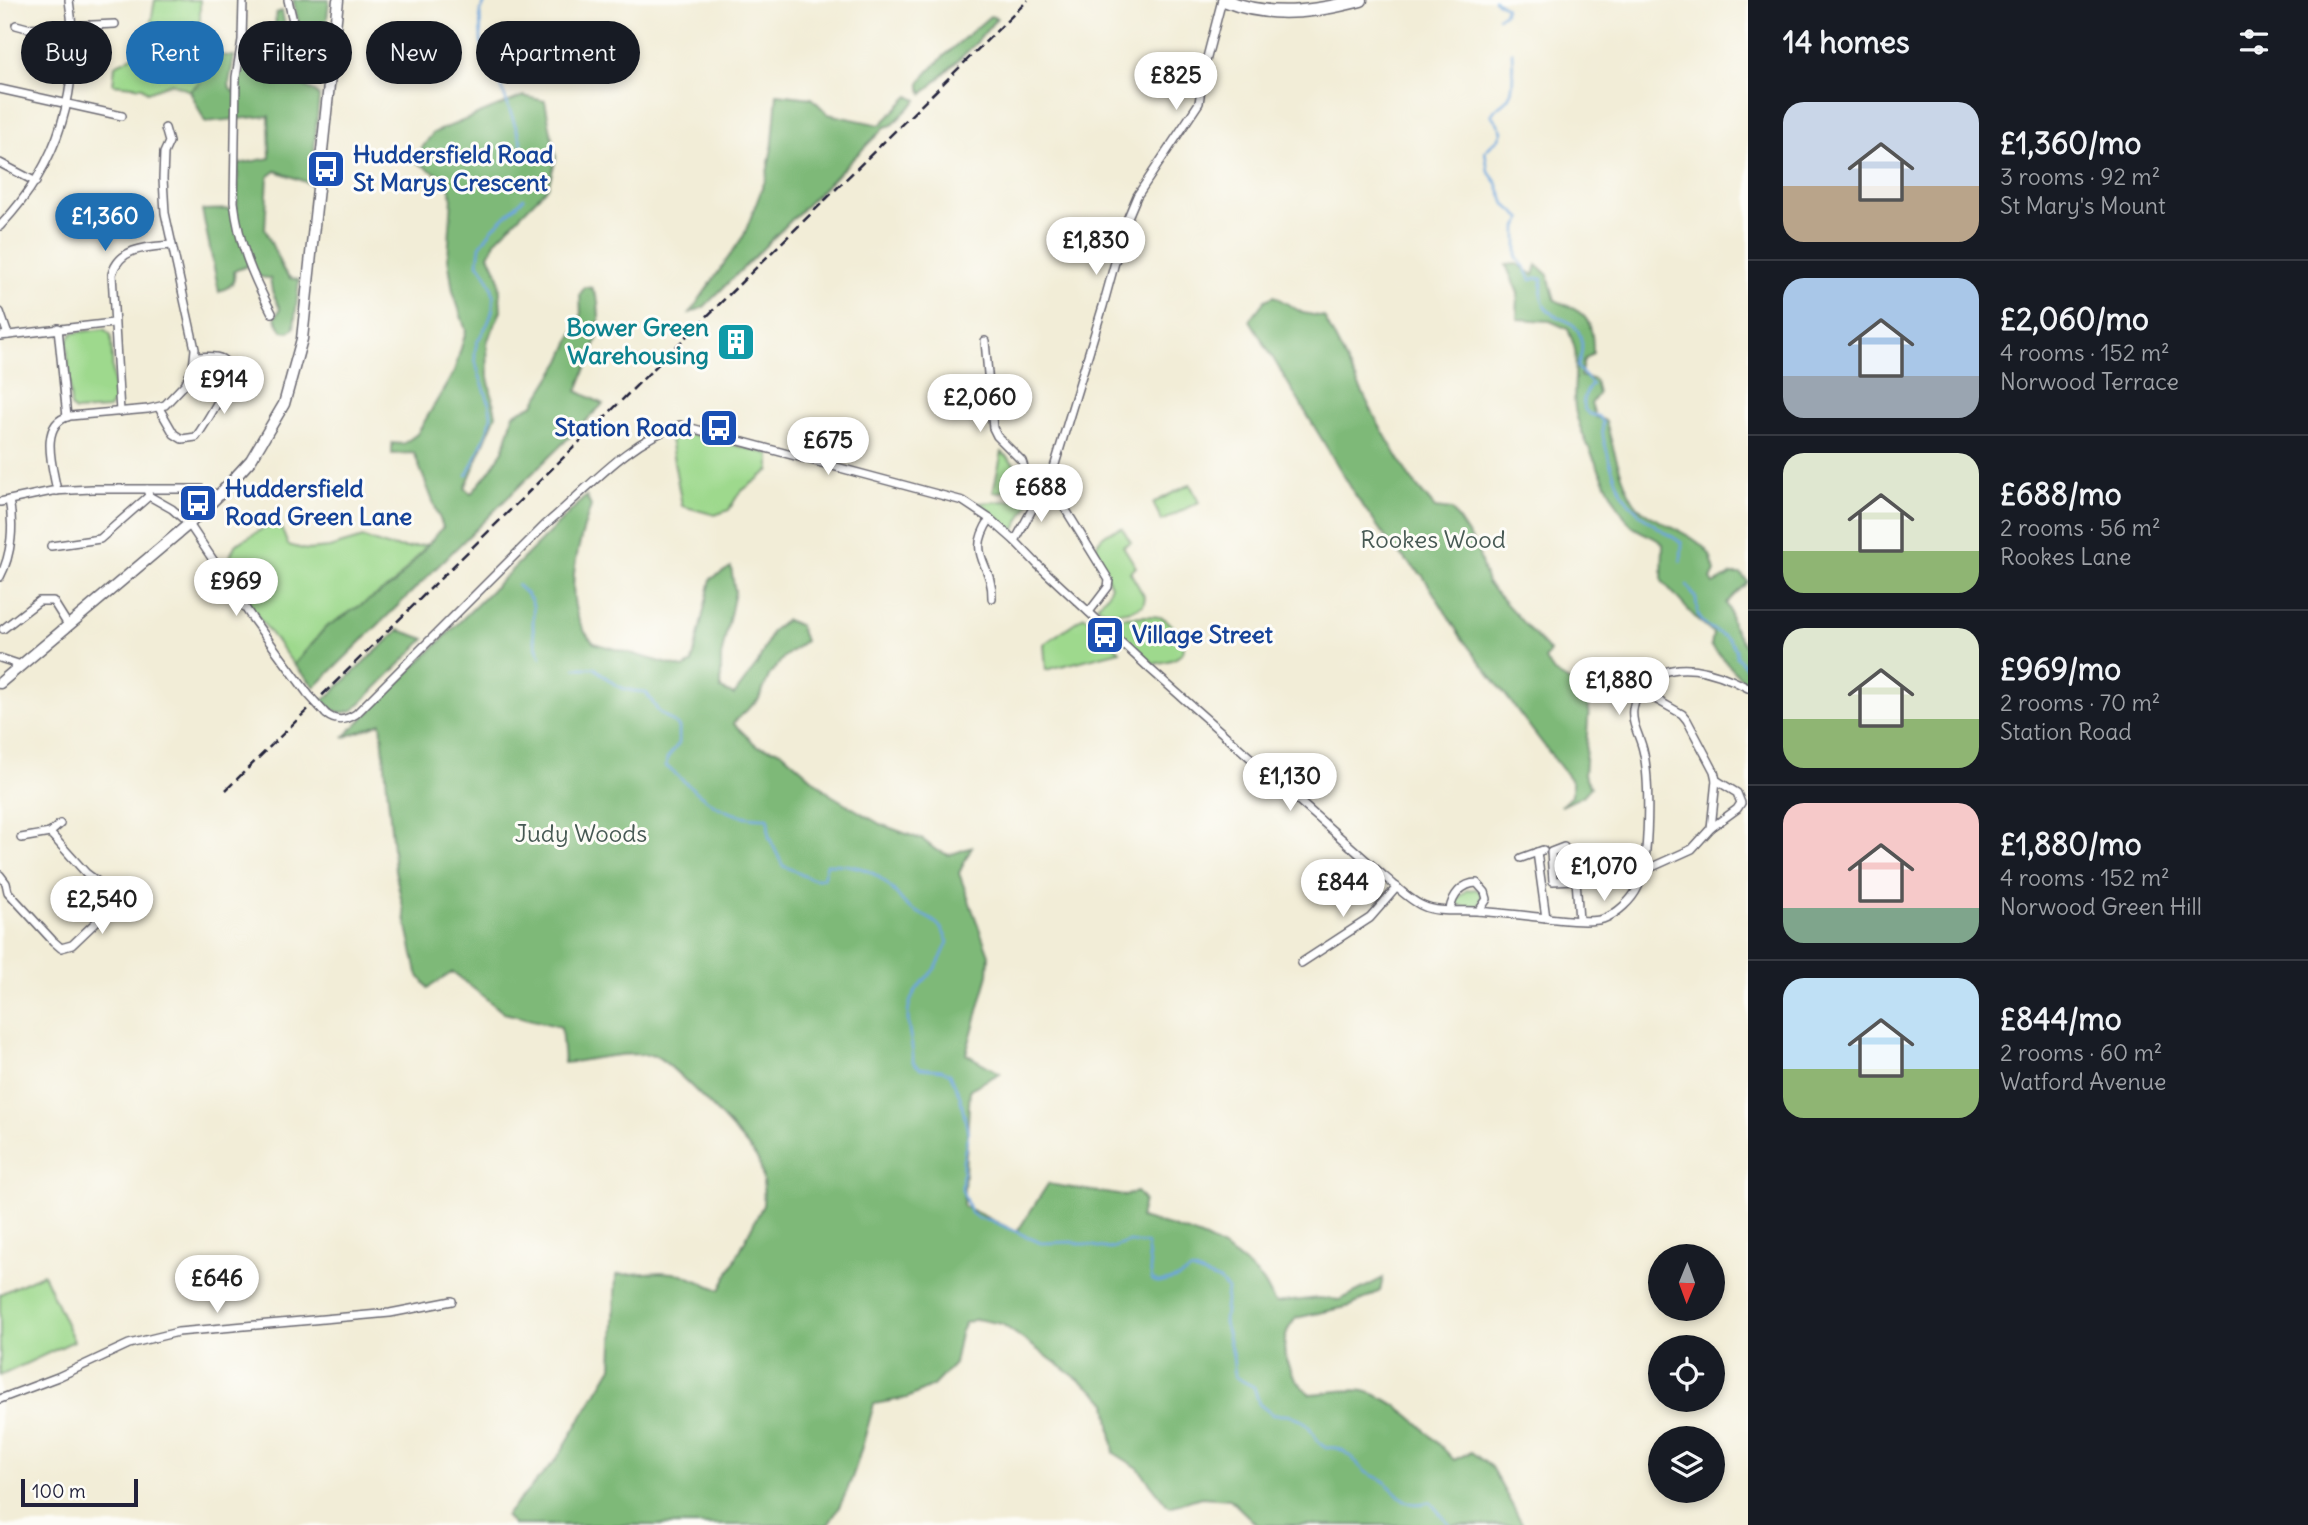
<!DOCTYPE html>
<html lang="en">
<head>
<meta charset="utf-8">
<style>
	:root { --surface:#171b24; --page:#20242c; --text:#f1f3f6; --muted:#9ea1a6; --line:#363941; --accent:#1f6fb2 }
	body { margin:0; font-family:Delius,sans-serif; background:var(--page); color:var(--text); height:100vh; display:flex; flex-direction:column; font-size:26px; white-space:nowrap }
	* { box-sizing:border-box; margin:0 }
	p { font-size:23px; color:var(--muted) }
	.icon { flex:none; width:38px; height:38px; fill:none; stroke:currentColor; stroke-width:2; stroke-linecap:round; stroke-linejoin:round }
	.map { position:relative; flex:1; overflow:hidden }
	.sheet { display:flex; flex-direction:column; background:var(--surface); width:560px }
	.sheet>* { flex:none }
	.top-card { position:absolute; left:21px; top:21px; width:665px; height:63px; display:flex; gap:14px }
	.needle { width:46px; rotate:181deg }
	.controls { position:absolute; left:1648px; top:1244px; display:grid; gap:14px }
	.controls a { display:grid; place-items:center; width:77px; height:77px; border-radius:50%; background:var(--surface); box-shadow:0 4px 10px #0003; font-size:35px }
	.scale { position:absolute; left:21px; bottom:18px; width:117px; box-sizing:border-box; padding-left:7px; border:4px solid #22223b; border-top:0; font-size:19px; line-height:24px; white-space:nowrap; color:#22223b; -webkit-text-stroke:5px #fdfcf7; paint-order:stroke }
	.price { position:absolute; translate:-50% -60px; padding:0 16px; border-radius:24px; background:#fff; color:#222; font-size:23px; line-height:46px; filter:drop-shadow(0 2px 4px #0008) }
	.price::after { content:''; position:absolute; left:50%; top:42px; width:21px; height:16px; margin-left:-10px; background:inherit; clip-path:polygon(0 0,100% 0,50% 100%) }
	.price.current { background:var(--accent); color:#fff }
	ul { padding:0; list-style:none }
	li { display:flex; align-items:center; gap:21px; height:175px; padding:0 35px }
	li+li { border-top:2px solid var(--line) }
	li span { display:grid; place-items:center; flex:none; width:196px; height:140px; border-radius:21px; color:#555 }
	li>.icon { margin-inline-start:auto }
	span .icon { width:84px; height:84px; fill:#fffc; stroke-width:1 }
	li b { font-size:30px }
	h2 { display:flex; justify-content:space-between; align-items:center; height:84px; padding:0 35px; font-size:30px }
	.chip { padding:0 24px; border-radius:32px; background:var(--surface); box-shadow:0 4px 10px #0003; font-size:24px; line-height:63px }
	.chip.current { background:var(--accent); color:#fff }
	main { display:flex; flex:1; min-height:0 }
	.map>svg:first-child { display:block }
</style>
</head>
<body>
<main>
<div class="map">
<svg width="1748" height="1525" viewBox="0 0 1748 1525">
	<rect width="100%" height="100%" fill="#fdfcf7"/>
	<filter id="ink" filterUnits="userSpaceOnUse"><feTurbulence type="fractalNoise" baseFrequency=".0143" numOctaves="2"/><feDisplacementMap in="SourceGraphic" scale="14" xChannelSelector="R" yChannelSelector="G"/><feConvolveMatrix kernelMatrix="1 2 1 2 8 2 1 2 1" color-interpolation-filters="sRGB"/></filter>
	<filter id="wash" filterUnits="userSpaceOnUse"><feTurbulence type="fractalNoise" baseFrequency=".00686" numOctaves="4" result="noise"/><feDisplacementMap in="SourceGraphic" scale="28" xChannelSelector="R" yChannelSelector="G"/><feGaussianBlur stdDeviation="1.57" result="paint"/><feColorMatrix in="noise" values="0 0 0 0 0 0 0 0 0 0 0 0 0 0 0 0 0 1.4 0 .05"/><feComposite in="paint" operator="in"/></filter>
	<g filter="url(#wash)">
		<rect width="100%" height="100%" fill="#f2edd7"/>
		<g fill="#9ed98d" stroke="#607e64" stroke-width="2">
			<path d="M 155,0 L 200,0 L 200,54 L 213,55 L 208,75 L 190,91 L 172,83 L 147,92 L 143,87 L 113,84 L 115,65 C 154,48 147,38 155,0 Z"/>
			<polygon points="104,329 111,335 114,401 109,409 75,411 71,407 67,342 72,333"/>
			<polygon points="678,431 770,454 770,470 739,493 729,510 715,515 682,506 669,434"/>
			<polygon points="1002,452 1023,473 1023,483 1014,491 993,492"/>
			<polygon points="1190,484 1199,502 1162,521 1153,503"/>
			<polygon points="1031,499 1014,531 979,503"/>
			<polygon points="278,520 288,545 307,550 329,548 363,538 387,546 408,548 428,544 394,584 325,628 294,665 251,607 226,566 235,545"/>
			<path d="M 1122,528 L 1131,542 L 1123,546 L 1136,567 L 1130,572 L 1145,598 L 1143,605 C 1131,612 1109,616 1097,606 L 1107,595 L 1111,585 L 1095,553 C 1096,537 1108,531 1122,528 Z"/>
			<polygon points="1084,616 1120,651 1046,670 1044,644"/>
			<path d="M 1146,616 C 1152,616 1158,616 1163,618 C 1172,622 1192,647 1180,655 C 1175,660 1160,663 1153,664 L 1103,618 Z"/>
			<polygon points="1476,889 1482,894 1480,905 1468,908 1456,904 1456,900 1467,890"/>
			<polygon points="43,1274 74,1341 0,1376 0,1294"/>
		</g>
		<g fill="#7eb978" stroke="#506e5a" stroke-width="2">
			<polygon points="293,0 329,0 322,67 317,70 310,69 308,64"/>
			<path d="M 282,11 L 294,74 C 302,91 314,86 319,97 L 311,184 L 276,171 L 268,177 L 265,229 L 283,270 L 290,278 L 299,280 L 294,328 L 289,332 L 282,331 L 275,318 L 280,309 L 272,291 L 270,278 C 258,278 255,275 250,265 L 234,271 C 236,285 230,286 219,292 L 202,210 L 237,209 L 238,164 L 270,158 L 269,116 L 205,122 L 190,91 L 208,75 L 213,55 L 234,56 L 229,83 L 230,89 L 234,92 L 242,58 L 245,56 L 246,46 L 274,47 L 276,13 Z"/>
			<path d="M 990,16 L 997,18 L 977,42 L 923,94 C 921,91 919,88 920,84 C 922,72 978,27 990,16 Z"/>
			<polygon points="777,94 812,98 828,114 880,125 909,96 917,100 892,125 885,127 704,307 690,313 744,235 766,178 773,142"/>
			<polygon points="523,96 545,101 556,158 548,187 496,240 489,255 499,277 501,311 487,342 488,377 496,415 465,488 471,494 488,473 503,451 514,414 534,404 561,361 581,316 580,294 585,287 592,288 598,301 600,332 577,391 603,404 315,687 294,665 325,628 394,584 443,527 414,453 392,454 392,443 403,444 417,434 454,372 466,331 453,291 448,258 452,197 447,180 413,160 433,133"/>
			<path d="M 1517,264 L 1534,275 L 1537,265 L 1548,275 L 1555,300 C 1586,314 1593,317 1593,353 L 1584,360 L 1580,376 L 1595,380 L 1598,394 L 1591,404 L 1596,417 L 1606,421 C 1611,441 1624,493 1638,507 C 1658,525 1695,532 1710,555 C 1712,560 1713,566 1715,571 L 1711,579 L 1714,584 L 1732,574 L 1741,574 L 1748,582 L 1726,603 L 1730,612 L 1732,625 L 1748,651 L 1748,686 L 1711,646 L 1713,633 C 1692,618 1680,599 1662,581 L 1663,544 C 1653,535 1639,533 1631,525 C 1617,510 1581,435 1576,414 C 1571,393 1578,370 1575,350 C 1574,343 1570,336 1568,329 L 1550,321 L 1517,319 L 1518,293 L 1506,265 Z"/>
			<polygon points="1274,296 1303,313 1324,317 1379,425 1410,478 1435,508 1452,510 1477,548 1487,583 1550,652 1545,659 1554,672 1590,694 1584,775 1591,787 1583,796 1561,806 1572,795 1572,782 1461,637 1423,576 1393,548 1356,496 1250,320 1265,300"/>
			<path d="M 586,496 L 591,506 C 577,547 558,608 594,643 L 683,668 L 692,663 L 711,579 L 731,567 L 735,592 L 721,657 L 721,689 L 734,695 L 758,663 L 772,631 L 786,620 L 799,625 L 805,641 L 784,657 L 769,676 L 759,699 L 733,723 L 757,746 L 781,751 L 831,795 L 880,824 L 923,840 L 936,850 L 949,855 L 972,847 L 959,873 L 989,955 L 988,975 L 966,1054 L 1000,1073 L 970,1089 L 963,1206 L 1017,1232 L 1048,1184 L 1124,1196 L 1137,1192 L 1144,1200 L 1140,1218 C 1187,1230 1226,1241 1261,1279 C 1267,1285 1270,1295 1275,1303 L 1318,1298 L 1340,1300 L 1383,1278 L 1380,1291 L 1351,1306 L 1296,1318 C 1293,1322 1288,1328 1287,1333 C 1278,1356 1293,1379 1310,1394 C 1326,1393 1348,1388 1364,1391 C 1401,1400 1429,1434 1454,1460 L 1471,1452 L 1491,1467 L 1523,1525 L 1257,1525 L 1230,1499 L 1201,1497 L 1169,1507 L 1138,1468 L 1114,1453 L 1107,1403 L 1096,1392 L 1002,1324 L 976,1319 L 965,1323 L 960,1333 L 954,1364 L 933,1386 L 907,1398 L 874,1404 C 862,1445 853,1490 828,1525 L 513,1525 L 505,1516 L 556,1460 L 612,1367 L 616,1275 L 661,1272 L 682,1274 L 720,1290 L 763,1205 C 764,1192 764,1176 759,1163 C 753,1147 669,1060 655,1056 C 629,1050 590,1060 564,1063 L 561,1027 L 504,1013 L 453,972 L 428,988 L 417,973 L 395,870 L 381,723 L 343,738 Z"/>
			<path d="M 399,630 L 425,639 L 354,710 C 338,716 335,711 323,701 Z"/>
		</g>
		<g fill="none" stroke-linecap="round" stroke-linejoin="round">
			<g stroke="#6da6dd" stroke-width="2.5">
				<polyline points="486,0 480,13 481,41 486,59 501,86 522,144"/>
				<polyline points="1494,0 1506,7 1504,14 1498,17"/>
				<path d="M 1512,52 C 1512,64 1516,89 1507,99 C 1501,106 1497,105 1491,115 L 1497,122 L 1502,131 L 1499,138 L 1485,151 L 1488,171 L 1497,183 L 1505,204 L 1522,219 L 1517,227 L 1517,258 L 1526,269 L 1531,280 L 1537,278 L 1542,279 C 1542,289 1540,298 1545,307 C 1550,315 1561,318 1569,322 C 1585,331 1584,352 1577,367 L 1592,384 C 1582,396 1577,414 1598,416 L 1603,422 C 1601,437 1606,445 1609,459 C 1623,509 1641,516 1682,543 L 1681,561"/>
				<path d="M 467,475 C 473,462 492,427 491,415 C 490,395 477,377 475,357 C 474,342 482,335 488,323 C 499,299 493,283 478,263 L 480,246 L 493,228 L 524,198"/>
				<path d="M 517,585 C 543,607 529,609 534,636 C 535,643 538,651 541,657"/>
				<polyline points="1687,585 1696,599 1698,615 1704,624 1728,639 1736,649 1737,657 1748,670"/>
				<path d="M 575,668 L 595,668 C 613,684 621,692 646,692 L 658,711 L 679,727 L 679,743 L 667,759 L 666,766 C 700,794 720,820 768,818 L 769,837 L 783,866 C 798,870 808,883 823,878 L 827,864 C 853,864 873,868 891,888 C 898,894 902,903 910,908 C 929,920 939,918 948,942 C 944,950 941,960 936,967 C 926,981 913,987 909,1007 C 905,1026 914,1043 913,1062 L 920,1068 L 942,1070 L 950,1074 L 960,1096 L 968,1133 L 963,1161 L 962,1189 L 970,1212 L 978,1218 L 990,1220 L 1041,1243 L 1073,1242 L 1109,1249 L 1129,1242 L 1147,1244 L 1152,1280 L 1159,1283 L 1178,1278 L 1192,1270 L 1220,1281 L 1227,1289 L 1224,1322 L 1233,1356 L 1235,1377 L 1254,1387 L 1259,1404 L 1273,1415 C 1285,1414 1301,1415 1309,1427 C 1315,1435 1317,1443 1326,1448 C 1347,1444 1353,1463 1367,1473 C 1374,1477 1382,1478 1387,1484 C 1404,1499 1405,1508 1430,1502 L 1450,1525"/>
			</g>
		</g>
	</g>
	<g filter="url(#ink)">
		<g fill="none" stroke-linecap="round" stroke-linejoin="round">
			<defs>
				<g id="street">
					<path d="M 243,0 L 242,40 L 236,77 L 234,202 C 239,245 252,275 272,313"/>
					<polyline points="288,0 304,67 316,78 329,80"/>
					<polyline points="16,25 27,28 115,24"/>
					<polyline points="0,89 122,116"/>
					<polyline points="0,163 36,182"/>
					<path d="M 0,226 C 61,162 82,87 69,0"/>
					<polyline points="0,312 8,335"/>
					<polyline points="58,328 67,417"/>
					<polyline points="0,336 113,323"/>
					<polyline points="985,341 993,428 997,436 1022,461 1031,489 1039,494"/>
					<path d="M 159,408 L 174,434 L 182,439 L 196,437 C 204,426 230,384 230,373 C 230,367 227,362 222,359 C 215,355 203,357 195,357"/>
					<path d="M 120,412 L 112,274 C 120,247 147,247 171,245"/>
					<polyline points="1048,481 1109,580 1108,587 1089,612"/>
					<polyline points="147,489 149,496 172,509 189,524 252,618 308,694"/>
					<path d="M 57,491 C 53,468 38,423 70,416 L 148,409 L 165,405 L 185,384 L 193,368 L 195,349 L 165,213 L 163,179 L 164,153 L 169,142 L 165,128"/>
					<polyline points="0,502 52,491 92,489 201,489 219,495"/>
					<path d="M 990,519 C 965,557 993,562 992,598"/>
					<polyline points="1015,541 1053,471 1103,306 1126,222 1137,196 1199,103 1204,69 1222,0"/>
					<polyline points="51,546 100,539 149,496"/>
					<path d="M 0,577 C 12,554 14,525 9,500"/>
					<polyline points="3,629 39,601 53,601 68,625"/>
					<polyline points="0,658 21,665"/>
					<polyline points="1641,691 1682,714 1687,720 1714,771 1716,780 1711,828 1692,849 1652,867 1644,868"/>
					<path d="M 326,714 C 336,722 345,721 356,714 L 546,524 C 588,489 627,441 680,425 L 963,501 L 990,519 L 1015,541 L 1038,565 L 1150,669 L 1385,877 C 1397,887 1409,900 1423,906 C 1438,913 1459,910 1476,911 C 1493,912 1511,914 1529,916 C 1547,918 1587,924 1603,919 C 1617,914 1632,900 1638,887 C 1650,862 1650,778 1643,750 C 1640,736 1631,724 1633,709 C 1634,701 1639,692 1645,686 C 1671,655 1718,672 1748,688"/>
					<polyline points="1711,828 1737,809 1741,803 1737,793 1716,780"/>
					<polyline points="21,838 50,833 60,824"/>
					<polyline points="1564,847 1551,852 1553,881 1576,880 1579,920"/>
					<polyline points="1537,852 1546,918"/>
					<polyline points="1521,858 1543,850"/>
					<polyline points="0,875 6,883 8,892 53,941 61,948 72,945 117,902 118,897 86,873 50,833"/>
					<path d="M 1450,910 C 1452,896 1462,883 1477,883 L 1485,892 L 1487,899 L 1479,911"/>
					<polyline points="1301,963 1370,918 1397,887"/>
					<polyline points="0,1399 58,1377 129,1344 178,1332 390,1313 452,1301"/>
				</g>
				<polyline id="primary" points="0,683 189,524 219,495 251,460 284,404 302,339 338,0"/>
				<path id="highway" d="M 1224,0 C 1269,19 1315,12 1361,0"/>
			</defs>
			<use href="#street" stroke="#6b6972" stroke-width="10"/>
			<use href="#primary" stroke="#6b6972" stroke-width="13"/>
			<use href="#highway" stroke="#6b6972" stroke-width="15"/>
			<use href="#street" stroke="#fff" stroke-width="7"/>
			<use href="#primary" stroke="#fff" stroke-width="10"/>
			<use href="#highway" stroke="#fff" stroke-width="12"/>
			<polyline stroke="#22223b" stroke-width="2.5" stroke-dasharray="10 5" stroke-linecap="butt" points="226,790 1028,0"/>
			<defs>
				<polyline id="street-bridge" points="308,694 326,714"/>
			</defs>
			<use href="#street-bridge" stroke="#6b6972" stroke-width="10" stroke-linecap="butt"/>
			<use href="#street-bridge" stroke="#fff" stroke-width="7"/>
		</g>
	</g>
	<defs>
		<symbol id="bus-square" viewBox="-11 -11 22 22"><rect x="-9" y="-9" width="18" height="18" rx="4" fill="#1a4fb4" stroke="#fdfcf7"/><path d="M-5-6H5V4H4V6H2V4H-2V6H-4V4H-5ZM-3.5-4V0h7V-4ZM-3.5 1.2v1.5H-2V1.2ZM2 1.2v1.5H3.5V1.2Z" fill="#fff"/></symbol>
		<symbol id="building-square" viewBox="-11 -11 22 22"><rect x="-9" y="-9" width="18" height="18" rx="4" fill="#0f9aa8" stroke="#fdfcf7"/><path d="M-4-6H4V6H1V3H-1V6H-4ZM-2.5-4.3h1.7v1.8h-1.7ZM.8-4.3h1.7v1.8H.8ZM-2.5-1h1.7V.8h-1.7ZM.8-1h1.7V.8H.8Z" fill="#fff"/></symbol>
	</defs>
	<g fill-rule="evenodd">
		<use href="#bus-square" x="304" y="147" width="44" height="44"/>
		<use href="#building-square" x="714" y="320" width="44" height="44"/>
		<use href="#bus-square" x="697" y="406" width="44" height="44"/>
		<use href="#bus-square" x="176" y="481" width="44" height="44"/>
		<use href="#bus-square" x="1083" y="613" width="44" height="44"/>
	</g>
	<g text-anchor="middle" stroke-width="6" stroke-linejoin="round" paint-order="stroke">
		<g font-size="24" font-weight="bold" fill="#164399" stroke="#fdfcf7" text-anchor="start">
			<text x="353" y="163">Huddersfield Road<tspan x="353" dy="28">St Marys Crescent</tspan></text>
			<text x="692" y="436" text-anchor="end">Station Road</text>
			<text x="225" y="497">Huddersfield<tspan x="225" dy="28">Road Green Lane</tspan></text>
			<text x="1132" y="643">Village Street</text>
		</g>
		<g font-size="24" font-weight="bold" fill="#0d838f" stroke="#fdfcf7" text-anchor="end">
			<text x="709" y="336">Bower Green<tspan x="709" dy="28">Warehousing</tspan></text>
		</g>
		<g font-size="24" fill="#475954" stroke="#fdfcf7">
			<text x="1433" y="548">Rookes Wood</text>
			<text x="581" y="842">Judy Woods</text>
		</g>
	</g>
</svg>
<div class="controls">
<a><svg class="needle" viewBox="-14 -14 28 28"><path d="M0-13l5 13h-10z" fill="#e53935"/><path d="M0 13l5-13h-10z" fill="#9ea1a6"/></svg></a>
<a><svg class="icon" aria-label="locate" viewBox="0 0 24 24"><circle cx="12" cy="12" r="6"/><path d="M12 2v4M12 18v4M2 12h4M18 12h4"/></svg></a>
<a><svg class="icon" aria-label="layers" viewBox="0 0 24 24"><path d="M12 4l9 5-9 5-9-5zM3 14l9 5 9-5"/></svg></a>
</div>
<div class="scale">100 m</div>
<b class="price" style="left:1176px;top:112px">£825</b>
<b class="price current" style="left:105px;top:253px">£1,360</b>
<b class="price" style="left:1096px;top:277px">£1,830</b>
<b class="price" style="left:224px;top:416px">£914</b>
<b class="price" style="left:980px;top:434px">£2,060</b>
<b class="price" style="left:828px;top:477px">£675</b>
<b class="price" style="left:1041px;top:524px">£688</b>
<b class="price" style="left:236px;top:618px">£969</b>
<b class="price" style="left:1619px;top:717px">£1,880</b>
<b class="price" style="left:1290px;top:813px">£1,130</b>
<b class="price" style="left:1604px;top:903px">£1,070</b>
<b class="price" style="left:1343px;top:919px">£844</b>
<b class="price" style="left:102px;top:936px">£2,540</b>
<b class="price" style="left:217px;top:1315px">£646</b>
<div class="top-card">
<a class="chip">Buy</a>
<a class="chip current">Rent</a>
<a class="chip">Filters</a>
<a class="chip">New</a>
<a class="chip">Apartment</a>
</div>
</div>
<section class="sheet">
<h2>14 homes<svg class="icon" aria-label="filters" viewBox="0 0 24 24"><path d="M4 7h16M4 17h16"/><circle cx="9" cy="7" r="2"/><circle cx="15" cy="17" r="2"/></svg></h2>
<ul>
<li><span style="background:linear-gradient(#c9d6e8 60%,#b9a48a 0)"><svg class="icon" aria-label="home" viewBox="0 0 24 24"><path d="M3 11l9-7 9 7M6 9v11h12V9"/></svg></span><div><b>£1,360/mo</b><p>3 rooms · 92 m²</p><p>St Mary's Mount</p></div></li>
<li><span style="background:linear-gradient(#a9c7e8 70%,#9aa5b1 0)"><svg class="icon" aria-label="home" viewBox="0 0 24 24"><path d="M3 11l9-7 9 7M6 9v11h12V9"/></svg></span><div><b>£2,060/mo</b><p>4 rooms · 152 m²</p><p>Norwood Terrace</p></div></li>
<li><span style="background:linear-gradient(#dfe7d0 70%,#8fb573 0)"><svg class="icon" aria-label="home" viewBox="0 0 24 24"><path d="M3 11l9-7 9 7M6 9v11h12V9"/></svg></span><div><b>£688/mo</b><p>2 rooms · 56 m²</p><p>Rookes Lane</p></div></li>
<li><span style="background:linear-gradient(#dfe7d0 65%,#8fb573 0)"><svg class="icon" aria-label="home" viewBox="0 0 24 24"><path d="M3 11l9-7 9 7M6 9v11h12V9"/></svg></span><div><b>£969/mo</b><p>2 rooms · 70 m²</p><p>Station Road</p></div></li>
<li><span style="background:linear-gradient(#f6c9c9 75%,#7fa58c 0)"><svg class="icon" aria-label="home" viewBox="0 0 24 24"><path d="M3 11l9-7 9 7M6 9v11h12V9"/></svg></span><div><b>£1,880/mo</b><p>4 rooms · 152 m²</p><p>Norwood Green Hill</p></div></li>
<li><span style="background:linear-gradient(#bfe0f5 65%,#8fb573 0)"><svg class="icon" aria-label="home" viewBox="0 0 24 24"><path d="M3 11l9-7 9 7M6 9v11h12V9"/></svg></span><div><b>£844/mo</b><p>2 rooms · 60 m²</p><p>Watford Avenue</p></div></li>
</ul>
</section>
</main>
</body>
</html>
